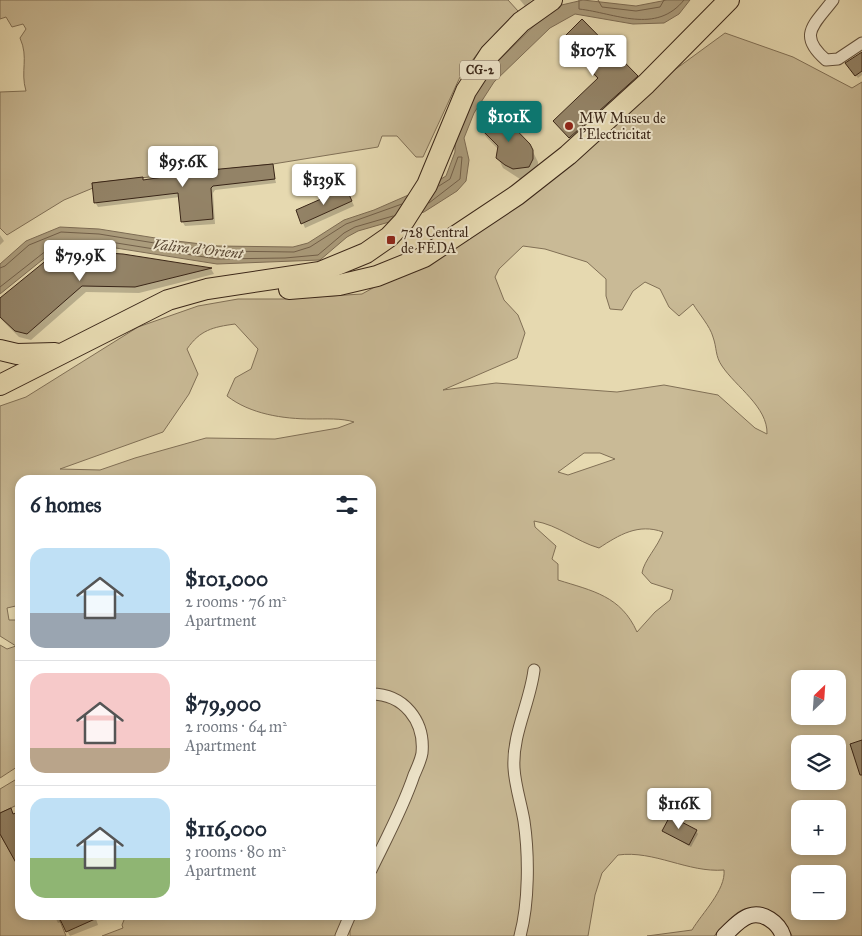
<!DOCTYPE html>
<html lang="en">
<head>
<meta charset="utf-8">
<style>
	:root { --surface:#fff; --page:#f2f2f3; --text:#1f2937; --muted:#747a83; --line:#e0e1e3; --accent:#0f766e }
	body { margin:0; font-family:"IM FELL Great Primer",serif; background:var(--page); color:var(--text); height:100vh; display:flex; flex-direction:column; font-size:19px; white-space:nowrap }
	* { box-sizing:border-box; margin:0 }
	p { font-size:16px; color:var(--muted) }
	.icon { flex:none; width:28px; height:28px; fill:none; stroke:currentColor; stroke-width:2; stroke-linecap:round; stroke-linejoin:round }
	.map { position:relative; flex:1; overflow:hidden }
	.drawer { position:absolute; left:15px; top:475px; width:361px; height:445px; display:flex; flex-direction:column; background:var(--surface); border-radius:15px; box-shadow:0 2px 8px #0003 }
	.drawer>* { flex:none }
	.needle { width:32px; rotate:25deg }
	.buttons { position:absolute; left:791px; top:670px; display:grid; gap:10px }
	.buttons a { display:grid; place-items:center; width:55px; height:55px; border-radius:10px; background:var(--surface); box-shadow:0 2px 8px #0003; font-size:25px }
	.price { position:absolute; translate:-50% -42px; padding:0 11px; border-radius:5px; background:#fff; color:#222; font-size:16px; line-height:32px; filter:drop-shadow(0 1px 2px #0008) }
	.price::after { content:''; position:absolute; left:50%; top:30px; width:15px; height:11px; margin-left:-8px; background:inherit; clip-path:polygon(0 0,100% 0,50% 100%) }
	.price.selected { background:var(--accent); color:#fff }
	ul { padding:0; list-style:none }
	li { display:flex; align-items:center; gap:15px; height:125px; padding:0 15px }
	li+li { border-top:1px solid var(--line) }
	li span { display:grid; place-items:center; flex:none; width:140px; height:100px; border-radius:15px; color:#555 }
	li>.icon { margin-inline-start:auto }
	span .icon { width:60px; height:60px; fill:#fffc; stroke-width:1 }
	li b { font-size:21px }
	h2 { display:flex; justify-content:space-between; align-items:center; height:60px; padding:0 15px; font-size:21px }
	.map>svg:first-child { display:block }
</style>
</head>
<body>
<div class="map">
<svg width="862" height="936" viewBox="0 0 862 936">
	<rect width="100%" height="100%" fill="#e6d9b0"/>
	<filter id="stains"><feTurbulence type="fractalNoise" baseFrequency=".004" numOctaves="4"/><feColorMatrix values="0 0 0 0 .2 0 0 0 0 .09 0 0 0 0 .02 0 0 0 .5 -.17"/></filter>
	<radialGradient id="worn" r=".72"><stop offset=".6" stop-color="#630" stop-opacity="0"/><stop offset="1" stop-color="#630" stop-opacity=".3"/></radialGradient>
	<g fill="#c9ba96" stroke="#817056" fill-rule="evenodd">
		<path d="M 0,0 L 508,0 L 518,11 L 483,46 L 460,77 L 423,157 L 416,157 L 397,136 L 382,136 L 378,147 L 273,164 L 92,183 L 93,188 L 64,200 L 7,235 L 0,228 L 0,92 L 26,91 C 20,71 29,58 20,38 L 26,29 L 23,24 L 12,27 L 6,17 L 0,19 Z"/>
		<path d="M 725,33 L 793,57 L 852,88 L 862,82 L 862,936 L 792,936 C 784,917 757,898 737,913 C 728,919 721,929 714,936 L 647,936 L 692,930 C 702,913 726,890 724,870 C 688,873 654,850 618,855 L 602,873 L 595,895 L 588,936 L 350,936 L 350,928 L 341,936 L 102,936 L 123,928 L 122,925 L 126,915 L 371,915 L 371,480 L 20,480 L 20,605 L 7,608 L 9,620 L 20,620 L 20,765 L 0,778 L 0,645 L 7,649 L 16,646 L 0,636 L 0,406 L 26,397 L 138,327 L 198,306 L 238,299 L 283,299 L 362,294 L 445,248 L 647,90 ZM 523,246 L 545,249 L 587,262 L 606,279 L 606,296 L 610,309 L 622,310 L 633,291 L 645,282 L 660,289 L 669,307 L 679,316 L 693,304 C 699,314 710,326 713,337 C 717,348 715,356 722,366 C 736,387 768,407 767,434 L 755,428 L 718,395 L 664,385 L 617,392 L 496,383 L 443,390 L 517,358 L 525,333 L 518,315 L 504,300 L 495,277 L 499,269 ZM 235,324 L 258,349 L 251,369 L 235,378 L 227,396 C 250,414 283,419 312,419 C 325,419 342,418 354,422 L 338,428 L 275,439 L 206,438 L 135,458 L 100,470 L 60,469 L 163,432 L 189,394 L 198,374 L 187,349 C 200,330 213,327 235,324 ZM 584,453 L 600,453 L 615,459 L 568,475 L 558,472 ZM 534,521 C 559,525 575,541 599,548 C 619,535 638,523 663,532 C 658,547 644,560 642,573 L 651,583 L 673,590 L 670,600 L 655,612 L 637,632 C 621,596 593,591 558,580 L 558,564 L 552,559 L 556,546 L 535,527 ZM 800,679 L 838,679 L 838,716 L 800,716 ZM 800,744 L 838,744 L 838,781 L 800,781 ZM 800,809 L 838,809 L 838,846 L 800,846 ZM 800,874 L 838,874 L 838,911 L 800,911 Z"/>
		<polygon points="20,777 20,811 17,805 0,813 0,789"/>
		<polygon points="0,834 20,869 20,915 53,915 54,918 58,916 66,936 0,936"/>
	</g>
	<polygon fill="#ab9c7c" stroke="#7d6c54" points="583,0 636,6 667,0 690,0 679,14 664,23 633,24 575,14 550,28 494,82 474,113 464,138 469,160 466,181 457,191 424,212 358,231 347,237 320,260 217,264 103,246 57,248 0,294 0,264 26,241 60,227 99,229 168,240 218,246 293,247 308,243 344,220 374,210 429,186 446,176 455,152 455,132 468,102 492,67 553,7"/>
	<g fill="#0003">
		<polygon points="520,0 532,0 525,6"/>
		<polygon points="562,40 637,76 640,83 574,143 555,122 598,80"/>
		<polygon points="862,54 862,75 858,78 848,66"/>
		<polygon points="481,129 529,144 538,162 538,170 534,177 520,179 503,168 498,158 499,150 487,138"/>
		<polygon points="272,165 276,183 215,190 213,193 215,224 185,226 182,221 180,197 98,207 95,202"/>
		<polygon points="349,194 354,206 305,228 303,223"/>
		<polygon points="0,235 4,241 0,245"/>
		<polygon points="123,256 211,269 214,274 139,293 86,292 31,340 19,337 0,318 0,301"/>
		<polygon points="664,831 696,831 698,834 691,847"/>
		<polygon points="54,915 99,915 100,917 96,919 98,925 70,936 62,922 58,923"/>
	</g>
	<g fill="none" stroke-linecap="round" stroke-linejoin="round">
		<g stroke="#72604a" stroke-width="1">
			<path d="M 579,0 L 579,9 C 615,13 656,35 684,0"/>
			<polyline points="598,0 602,7 636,11 660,7 664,0"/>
			<polyline points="429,203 460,179 462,157 458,157 450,179 439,186"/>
			<polyline points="0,268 5,266 29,245 61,232 99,234 167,245 217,251 294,252 310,247 346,224 402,204"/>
			<polyline points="0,287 56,243 104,241 217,259 285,258 318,255 344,233 355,227 393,216"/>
		</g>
	</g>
	<g fill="#938367" stroke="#392517">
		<polygon points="582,19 638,76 569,138 553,121 598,78 561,40"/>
		<polygon points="862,52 862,71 855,76 845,63"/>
		<polygon points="499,112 530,144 533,150 533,159 529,167 513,169 505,165 496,158 498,146 480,128"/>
		<polygon points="273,164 275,179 213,186 211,188 213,219 181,222 178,193 94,203 92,183 143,177 143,180 210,170"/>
		<polygon points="346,188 352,201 301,224 296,210"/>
		<polygon points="59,250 123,254 212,268 135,287 82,286 27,334 15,331 0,317 0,298"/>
		<polygon points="862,740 862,775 860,775 850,744"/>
		<polygon points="11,808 13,814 18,812 20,817 20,870 0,834 0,813"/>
		<polygon points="670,816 697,830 689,845 662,831"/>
		<polygon points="58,915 104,915 66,932"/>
	</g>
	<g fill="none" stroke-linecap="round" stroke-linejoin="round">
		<defs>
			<g id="street">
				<path d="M 833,0 C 814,25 797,35 826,60 L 838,59 L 862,43"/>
				<path d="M 371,694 C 404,694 425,721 422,753 C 421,760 417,768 414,775 C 403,808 386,839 371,870"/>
				<polyline points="341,936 350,915"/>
				<path d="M 520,936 C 529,903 529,855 524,821 C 521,803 515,786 514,768 C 512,734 530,703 534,670"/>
			</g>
			<path id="secondary" d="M 724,936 C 730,930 740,919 749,916 C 763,911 779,923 783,936"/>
			<g id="highway">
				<polyline points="289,289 339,285 377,276 424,257 517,195 568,155 646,84 729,0"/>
				<polyline points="0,350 17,354 55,353"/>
				<polyline points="0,385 168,300 207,289 320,272 366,253 389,237 404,221 427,185 466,91 490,54 521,22 552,0"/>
			</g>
		</defs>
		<use href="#street" stroke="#64523d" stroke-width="13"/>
		<use href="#secondary" stroke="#392517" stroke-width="17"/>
		<use href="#highway" stroke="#392517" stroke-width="22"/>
		<use href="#street" stroke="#efe6cc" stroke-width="11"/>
		<use href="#secondary" stroke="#efe6cc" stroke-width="15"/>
		<use href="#highway" stroke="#e6d9b0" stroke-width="20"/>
	</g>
	<g fill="#8f2418" stroke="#efe6cc" stroke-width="2">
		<circle cx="569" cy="126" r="5"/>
		<rect x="386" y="235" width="10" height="10" rx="2.5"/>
	</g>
	<g text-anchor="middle" stroke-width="4" stroke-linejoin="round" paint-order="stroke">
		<rect fill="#efe6cc" stroke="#705f4d" stroke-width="1" x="460" y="60.5" width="40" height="19" rx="4"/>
		<g font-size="12" font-weight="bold" fill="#392517">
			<text x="480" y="74">CG-2</text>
		</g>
		<g font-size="14" fill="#392517" stroke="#efe6cc" text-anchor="start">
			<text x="579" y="123">MW Museu de<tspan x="579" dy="16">l'Electricitat</tspan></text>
			<text x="401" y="237">728 Central<tspan x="401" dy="16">de FEDA</tspan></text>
		</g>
		<g font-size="15" font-style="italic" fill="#5b4935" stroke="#efe6cc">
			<text transform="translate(198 249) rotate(6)" y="5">Valira d'Orient</text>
		</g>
	</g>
	<rect width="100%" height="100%" filter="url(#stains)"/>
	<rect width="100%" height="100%" fill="url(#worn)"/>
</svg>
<div class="buttons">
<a><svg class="needle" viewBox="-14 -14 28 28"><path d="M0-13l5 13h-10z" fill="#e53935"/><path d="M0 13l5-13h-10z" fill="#747a83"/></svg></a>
<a><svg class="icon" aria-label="layers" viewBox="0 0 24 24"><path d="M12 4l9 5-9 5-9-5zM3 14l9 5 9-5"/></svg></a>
<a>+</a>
<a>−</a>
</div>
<b class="price" style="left:593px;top:77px">$107K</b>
<b class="price selected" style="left:509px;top:143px">$101K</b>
<b class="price" style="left:183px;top:188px">$95.6K</b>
<b class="price" style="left:324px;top:206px">$139K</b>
<b class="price" style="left:80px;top:282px">$79.9K</b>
<b class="price" style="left:679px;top:830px">$116K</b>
<section class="drawer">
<h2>6 homes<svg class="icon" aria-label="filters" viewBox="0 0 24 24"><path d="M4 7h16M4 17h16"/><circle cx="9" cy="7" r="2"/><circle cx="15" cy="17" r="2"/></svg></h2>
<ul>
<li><span style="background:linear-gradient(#bfe0f5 65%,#9aa5b1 0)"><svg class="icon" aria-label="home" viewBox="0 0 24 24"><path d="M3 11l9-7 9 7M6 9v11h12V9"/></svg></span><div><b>$101,000</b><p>2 rooms · 76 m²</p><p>Apartment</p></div></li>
<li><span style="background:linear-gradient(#f6c9c9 75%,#b9a48a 0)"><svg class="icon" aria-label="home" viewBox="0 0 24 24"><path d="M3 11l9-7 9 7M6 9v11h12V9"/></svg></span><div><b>$79,900</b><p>2 rooms · 64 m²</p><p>Apartment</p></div></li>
<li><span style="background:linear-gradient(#bfe0f5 60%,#8fb573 0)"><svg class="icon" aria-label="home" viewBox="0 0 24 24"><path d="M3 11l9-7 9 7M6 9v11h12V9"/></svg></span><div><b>$116,000</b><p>3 rooms · 80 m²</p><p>Apartment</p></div></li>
</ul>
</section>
</div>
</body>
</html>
